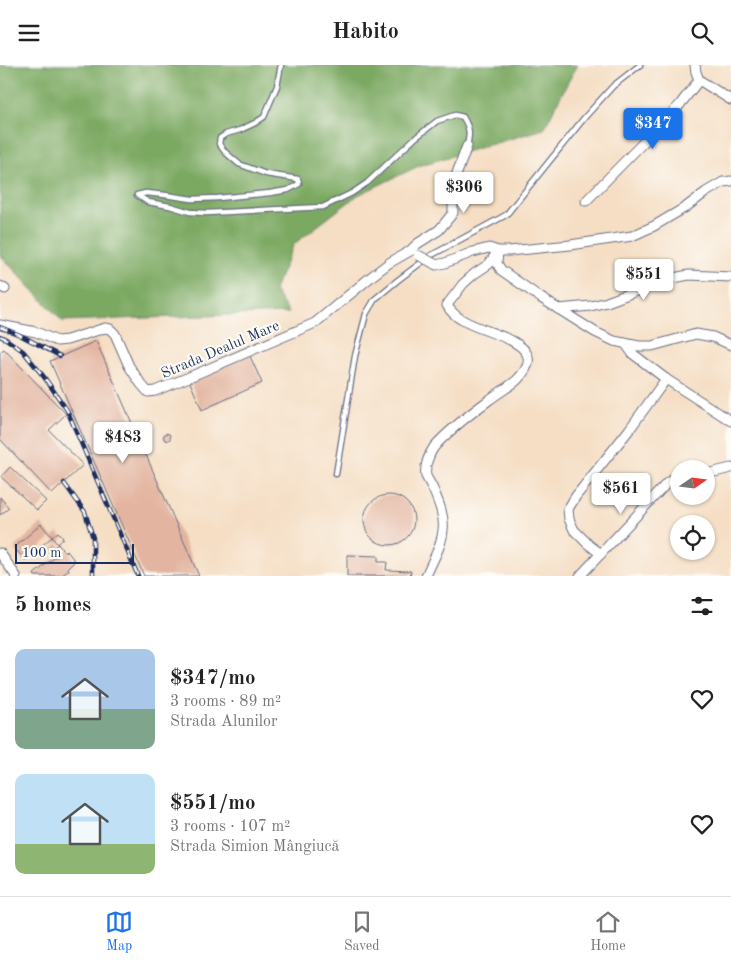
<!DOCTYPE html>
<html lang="en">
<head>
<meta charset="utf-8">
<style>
	:root { --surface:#fff; --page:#f6f6f6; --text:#222; --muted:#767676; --line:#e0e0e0; --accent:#1a73e8 }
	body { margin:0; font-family:"Old Standard TT",serif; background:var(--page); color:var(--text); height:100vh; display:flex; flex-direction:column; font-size:19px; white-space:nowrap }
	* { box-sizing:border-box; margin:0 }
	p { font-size:16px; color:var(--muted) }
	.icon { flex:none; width:28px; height:28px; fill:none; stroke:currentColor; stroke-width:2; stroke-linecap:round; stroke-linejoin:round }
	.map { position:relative; height:511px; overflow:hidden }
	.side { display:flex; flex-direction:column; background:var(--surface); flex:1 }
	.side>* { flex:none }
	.needle { width:32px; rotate:76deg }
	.fabs { position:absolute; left:670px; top:395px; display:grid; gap:10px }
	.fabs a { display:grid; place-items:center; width:45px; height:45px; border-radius:50%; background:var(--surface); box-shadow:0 1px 4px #0004; font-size:25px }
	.scale { position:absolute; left:15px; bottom:12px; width:119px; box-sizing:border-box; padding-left:5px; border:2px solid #1b2f5e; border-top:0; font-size:14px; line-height:18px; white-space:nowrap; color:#1b2f5e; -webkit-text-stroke:4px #fdfcf7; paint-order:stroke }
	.price { position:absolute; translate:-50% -42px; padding:0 11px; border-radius:5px; background:#fff; color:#222; font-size:16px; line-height:32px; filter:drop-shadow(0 1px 2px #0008) }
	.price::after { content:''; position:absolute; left:50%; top:30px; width:15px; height:11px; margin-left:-8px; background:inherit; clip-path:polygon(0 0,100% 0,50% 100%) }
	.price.active { background:var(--accent); color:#fff }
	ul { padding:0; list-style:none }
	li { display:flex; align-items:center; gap:15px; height:125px; padding:0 15px }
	li span { display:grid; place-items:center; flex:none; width:140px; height:100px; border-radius:10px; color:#555 }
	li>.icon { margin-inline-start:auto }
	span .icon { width:60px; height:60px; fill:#fffc; stroke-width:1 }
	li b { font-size:21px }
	h2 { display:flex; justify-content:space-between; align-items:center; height:60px; padding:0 15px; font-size:21px }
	header { display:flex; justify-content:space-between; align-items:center; height:65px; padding:0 15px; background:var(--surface); font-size:22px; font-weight:600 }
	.menu { display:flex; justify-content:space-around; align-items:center; height:70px; border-top:1px solid var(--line); background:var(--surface); font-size:14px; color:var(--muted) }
	.menu a { display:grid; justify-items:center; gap:2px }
	.menu .active { color:var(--accent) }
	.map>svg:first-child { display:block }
</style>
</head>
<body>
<header><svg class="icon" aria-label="menu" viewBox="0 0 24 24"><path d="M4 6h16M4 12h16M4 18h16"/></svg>Habito<svg class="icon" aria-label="search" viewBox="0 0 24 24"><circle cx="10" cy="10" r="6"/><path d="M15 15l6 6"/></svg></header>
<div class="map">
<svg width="731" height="511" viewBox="0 0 731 511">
	<rect width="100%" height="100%" fill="#fdfcf7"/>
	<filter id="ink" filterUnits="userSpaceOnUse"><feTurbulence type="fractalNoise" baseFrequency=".02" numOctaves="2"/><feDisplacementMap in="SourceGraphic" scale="10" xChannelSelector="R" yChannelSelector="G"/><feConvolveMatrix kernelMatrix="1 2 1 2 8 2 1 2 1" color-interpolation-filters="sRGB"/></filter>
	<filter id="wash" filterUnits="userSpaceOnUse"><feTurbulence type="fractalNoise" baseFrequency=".0096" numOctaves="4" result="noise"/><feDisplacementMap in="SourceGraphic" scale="20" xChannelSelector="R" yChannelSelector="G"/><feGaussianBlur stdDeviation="1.12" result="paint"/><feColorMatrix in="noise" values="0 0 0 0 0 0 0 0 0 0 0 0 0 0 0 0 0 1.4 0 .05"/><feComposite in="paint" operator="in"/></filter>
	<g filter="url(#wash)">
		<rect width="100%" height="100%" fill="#f5dec4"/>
		<polygon fill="#7ca962" stroke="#4c6c60" points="0,0 578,0 568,17 544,64 421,100 358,130 294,179 274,225 289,248 62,256 0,190"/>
		<g id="blocks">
			<g fill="#e3b5a0">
				<polygon points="96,276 199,511 144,511 50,296"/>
				<polygon points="4,284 66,349 49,365 83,400 52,429 0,374 0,287"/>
				<polygon points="249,289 262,318 202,345 189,315"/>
				<circle cx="167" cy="372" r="3.5"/>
				<polygon points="10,402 46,436 37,445 1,412"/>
				<circle cx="389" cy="455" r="25"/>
				<polygon points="0,432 9,443 0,450"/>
				<polygon points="41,459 52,472 25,495 14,483"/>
				<polygon points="58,467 63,473 57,479 52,472"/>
				<polygon points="58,479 65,488 67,486 75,496 68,503 69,505 61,511 35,511 34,509 58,490 52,484"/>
				<polygon points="347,490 378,491 378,497 387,497 386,505 411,506 410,511 347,511"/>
			</g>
		</g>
	</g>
	<g filter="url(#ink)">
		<use href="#blocks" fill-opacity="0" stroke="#676c82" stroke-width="1"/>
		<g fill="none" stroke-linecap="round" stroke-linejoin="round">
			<defs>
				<g id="lane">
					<path d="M 281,0 L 277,21 L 264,52 L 255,58 L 240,65 L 226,69 L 220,73 L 219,79 L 225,87 L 239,99 L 266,109 L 298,114 L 299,119 L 288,125 L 270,128 L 218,133 L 192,134 L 165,130 L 146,128 L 137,130 L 148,137 L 170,141 L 190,147 L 206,148 L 323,142 L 352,128 L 367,118 L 414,74 L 437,56 L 455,50 L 463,52 C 470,64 470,68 467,81"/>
					<polyline points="336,409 355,291 366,249 375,234 398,215 430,191 506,150 585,52 613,21 640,0"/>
				</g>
				<g id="street">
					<polyline points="695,0 696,7 699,15"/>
					<polyline points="699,15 731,35"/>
					<polyline points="586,136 678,42 699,15"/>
					<polyline points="498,187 497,198 501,205 541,233 595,267 614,276 639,281 652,281 696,269 713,272 731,280"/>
					<polyline points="433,198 436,200 445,198 473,187 489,183 498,186 509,186 570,180 632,171 654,161 686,142 706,127 723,117 731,116"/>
					<polyline points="0,221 5,224"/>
					<polyline points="558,244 591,241 607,237 668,214 689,210 731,212"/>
					<polyline points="0,260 36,267 57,276 67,275 105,263 110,264 115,269 129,301 141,319 148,327 155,326 194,310 315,258 372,211 389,198 410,186 417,179 439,165 453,148 453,136 450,127 467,81"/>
					<polyline points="625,278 633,289 666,314 731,356"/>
					<polyline points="706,409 731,403"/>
					<polyline points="0,488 16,511"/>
					<polyline points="601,489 588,479 574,465 569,454 568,444 576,431 629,365 666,314"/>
					<path d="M 426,511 C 432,496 442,481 443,465 C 445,451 438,436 433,424 C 431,420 428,415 426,411 C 424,402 429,389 434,382 C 450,364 470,349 489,335 C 498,328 509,322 517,315 C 523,309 530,300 528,292 C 521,267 460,267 447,240 L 463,219 L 474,209 L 489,199 L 498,186"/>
					<polyline points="580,511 667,418 679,411"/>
				</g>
			</defs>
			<use href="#lane" stroke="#676c82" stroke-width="7"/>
			<use href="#street" stroke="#676c82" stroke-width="11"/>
			<use href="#lane" stroke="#fff" stroke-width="4.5"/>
			<use href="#street" stroke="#fff" stroke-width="9"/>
			<defs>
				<g id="rail">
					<polyline points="0,262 20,270 60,291"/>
					<polyline points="0,271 6,274 23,286 44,312 67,345 138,511"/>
					<polyline points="64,418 85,447 93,473 93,511"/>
				</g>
			</defs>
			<use href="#rail" stroke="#1b2f5e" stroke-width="4.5"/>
			<use href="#rail" stroke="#fdfcf7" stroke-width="2.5" stroke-dasharray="8" stroke-linecap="butt"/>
			<defs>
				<polyline id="street-bridge" points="418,190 433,198"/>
			</defs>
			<use href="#street-bridge" stroke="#676c82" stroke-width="11" stroke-linecap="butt"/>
			<use href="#street-bridge" stroke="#fff" stroke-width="9"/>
		</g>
	</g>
	<g text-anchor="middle" stroke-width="4" stroke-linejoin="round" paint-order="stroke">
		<g font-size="15" fill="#1b2f5e" stroke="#fdfcf7">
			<text transform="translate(220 284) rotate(-23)" y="5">Strada Dealul Mare</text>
		</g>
	</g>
</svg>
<div class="fabs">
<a><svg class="needle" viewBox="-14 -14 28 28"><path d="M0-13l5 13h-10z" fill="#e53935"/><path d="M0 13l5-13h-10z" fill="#767676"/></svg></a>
<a><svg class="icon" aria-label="locate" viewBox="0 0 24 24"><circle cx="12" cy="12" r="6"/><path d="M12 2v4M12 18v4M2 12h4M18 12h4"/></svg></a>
</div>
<div class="scale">100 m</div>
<b class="price active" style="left:653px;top:85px">$347</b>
<b class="price" style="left:464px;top:149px">$306</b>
<b class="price" style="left:644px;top:236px">$551</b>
<b class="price" style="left:123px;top:399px">$483</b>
<b class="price" style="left:621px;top:450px">$561</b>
</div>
<section class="side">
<h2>5 homes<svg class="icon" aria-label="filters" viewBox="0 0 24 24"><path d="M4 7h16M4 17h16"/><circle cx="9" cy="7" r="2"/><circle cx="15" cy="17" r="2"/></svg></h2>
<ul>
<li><span style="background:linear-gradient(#a9c7e8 60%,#7fa58c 0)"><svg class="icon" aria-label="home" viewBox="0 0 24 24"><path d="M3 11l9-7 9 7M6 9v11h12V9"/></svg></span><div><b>$347/mo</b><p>3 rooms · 89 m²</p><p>Strada Alunilor</p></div><svg class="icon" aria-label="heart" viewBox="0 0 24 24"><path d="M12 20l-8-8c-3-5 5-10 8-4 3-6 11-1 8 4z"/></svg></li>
<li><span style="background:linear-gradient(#bfe0f5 70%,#8fb573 0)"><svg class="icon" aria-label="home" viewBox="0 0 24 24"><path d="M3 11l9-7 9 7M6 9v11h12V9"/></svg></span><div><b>$551/mo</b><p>3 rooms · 107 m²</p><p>Strada Simion Mângiucă</p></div><svg class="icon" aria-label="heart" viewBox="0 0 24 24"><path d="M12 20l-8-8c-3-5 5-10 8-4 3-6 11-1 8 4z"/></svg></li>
</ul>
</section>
<nav class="menu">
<a class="active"><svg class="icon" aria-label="map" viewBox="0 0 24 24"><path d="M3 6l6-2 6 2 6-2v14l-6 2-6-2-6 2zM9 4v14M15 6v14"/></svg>Map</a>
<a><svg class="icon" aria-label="saved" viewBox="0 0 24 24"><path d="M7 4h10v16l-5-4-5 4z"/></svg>Saved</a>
<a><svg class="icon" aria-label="home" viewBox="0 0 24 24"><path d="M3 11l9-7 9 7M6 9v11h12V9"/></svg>Home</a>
</nav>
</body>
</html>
